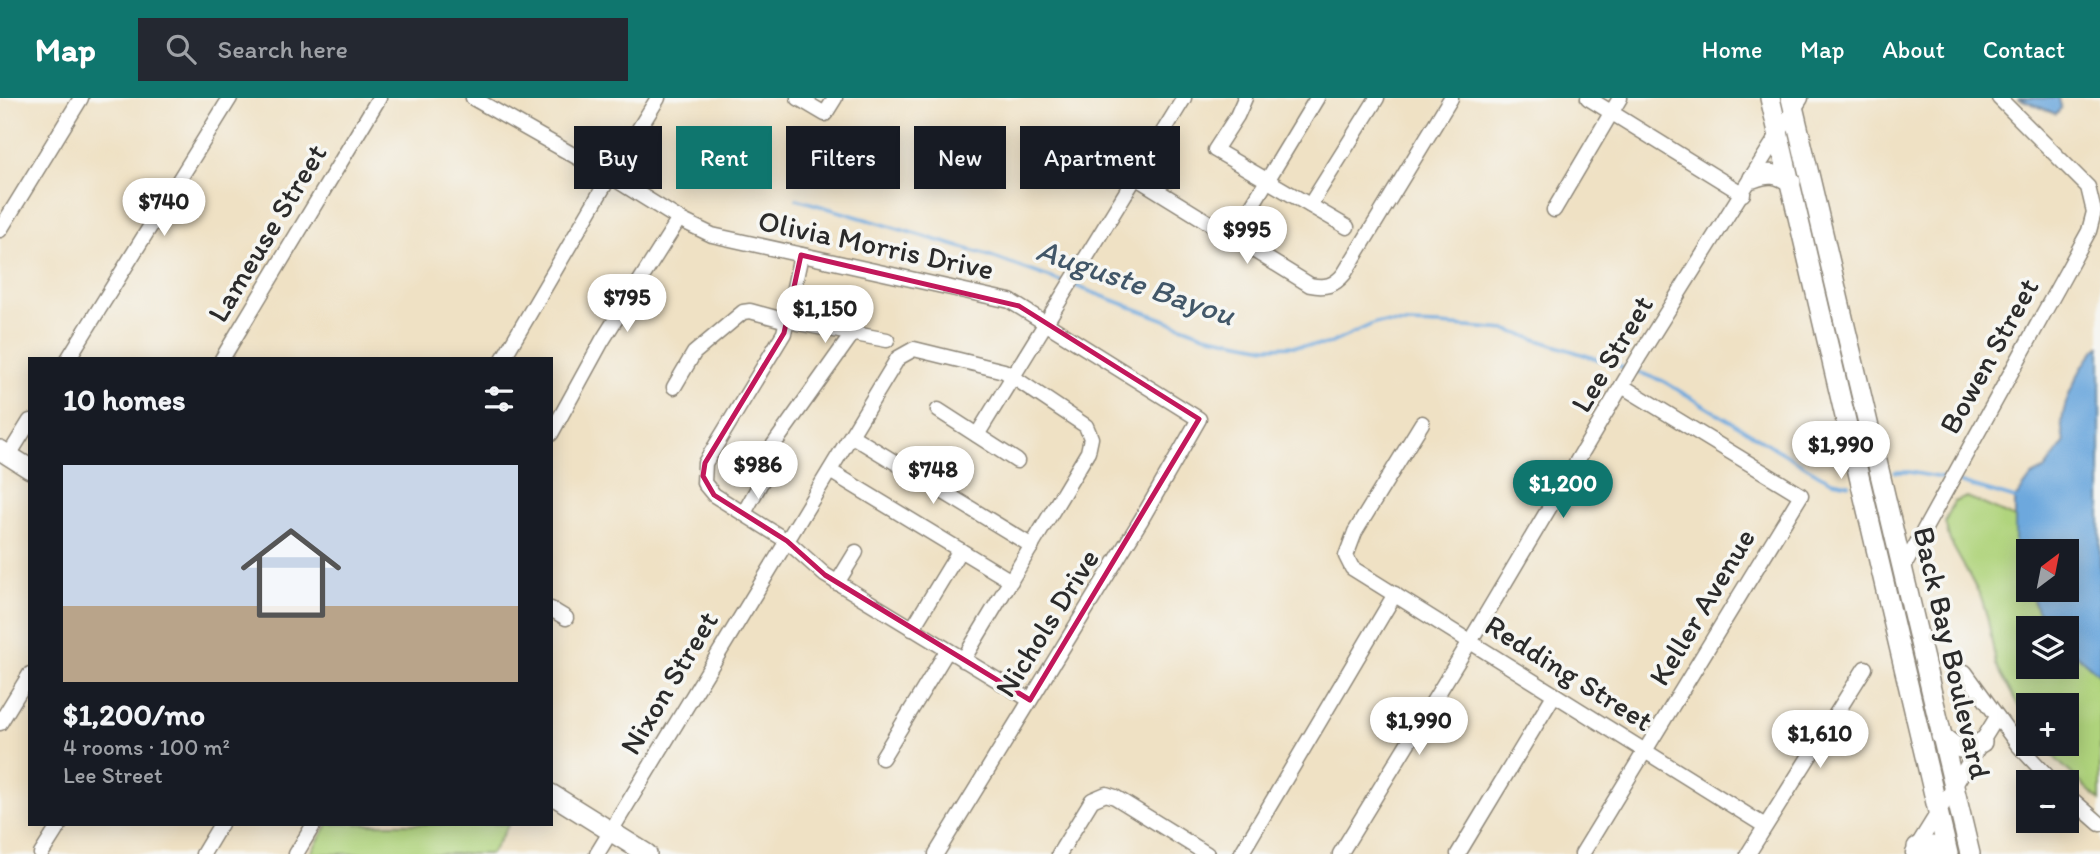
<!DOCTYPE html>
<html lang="en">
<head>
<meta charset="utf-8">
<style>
	:root { --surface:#171b24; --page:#242831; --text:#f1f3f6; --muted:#9ea1a6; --line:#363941; --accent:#0f766e }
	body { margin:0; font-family:Itim,sans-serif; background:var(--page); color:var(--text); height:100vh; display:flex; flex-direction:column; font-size:26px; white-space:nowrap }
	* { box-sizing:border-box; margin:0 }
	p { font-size:23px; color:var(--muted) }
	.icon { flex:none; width:38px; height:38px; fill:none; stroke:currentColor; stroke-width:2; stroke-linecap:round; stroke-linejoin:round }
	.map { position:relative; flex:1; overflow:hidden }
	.details { position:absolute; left:28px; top:259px; width:525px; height:469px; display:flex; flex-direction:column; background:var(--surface); border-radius:0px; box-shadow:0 4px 18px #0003 }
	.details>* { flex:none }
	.top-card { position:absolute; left:574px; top:28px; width:665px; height:63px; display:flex; gap:14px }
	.needle { width:46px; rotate:32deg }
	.buttons { position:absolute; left:2016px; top:441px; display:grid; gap:14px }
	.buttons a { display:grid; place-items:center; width:63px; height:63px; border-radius:0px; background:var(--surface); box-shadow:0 4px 18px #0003; font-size:35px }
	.price { position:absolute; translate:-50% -60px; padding:0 16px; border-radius:24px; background:#fff; color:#222; font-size:23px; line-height:46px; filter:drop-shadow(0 2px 4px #0008) }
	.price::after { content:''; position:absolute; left:50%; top:42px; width:21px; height:16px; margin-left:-10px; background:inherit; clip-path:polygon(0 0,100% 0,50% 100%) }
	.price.current { background:var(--accent); color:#fff }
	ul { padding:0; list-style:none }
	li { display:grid; align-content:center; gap:14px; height:371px; padding:0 35px }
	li+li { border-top:2px solid var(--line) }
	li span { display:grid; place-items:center; height:217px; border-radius:0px; color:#555 }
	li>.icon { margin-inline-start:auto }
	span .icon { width:126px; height:126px; fill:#fffc; stroke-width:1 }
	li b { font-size:30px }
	h2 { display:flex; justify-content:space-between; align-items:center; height:84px; padding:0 35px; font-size:30px }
	.tag { padding:0 24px; border-radius:0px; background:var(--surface); box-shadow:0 4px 18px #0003; font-size:24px; line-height:63px }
	.tag.current { background:var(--accent); color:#fff }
	header { display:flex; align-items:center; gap:42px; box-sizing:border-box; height:98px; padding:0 35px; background:var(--accent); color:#fff }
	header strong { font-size:33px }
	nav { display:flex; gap:38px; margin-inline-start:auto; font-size:24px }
	.search { width:490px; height:63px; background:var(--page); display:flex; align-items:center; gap:18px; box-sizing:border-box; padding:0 24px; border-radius:0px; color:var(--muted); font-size:26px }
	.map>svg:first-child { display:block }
</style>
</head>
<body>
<header>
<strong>Map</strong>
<div class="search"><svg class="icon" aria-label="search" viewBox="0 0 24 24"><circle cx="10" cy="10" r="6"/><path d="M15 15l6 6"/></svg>Search here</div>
<nav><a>Home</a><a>Map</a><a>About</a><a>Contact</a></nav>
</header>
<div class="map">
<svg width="2100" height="756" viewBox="0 0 2100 756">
	<rect width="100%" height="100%" fill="#f6f6f2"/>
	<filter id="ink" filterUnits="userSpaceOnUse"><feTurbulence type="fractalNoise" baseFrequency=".0143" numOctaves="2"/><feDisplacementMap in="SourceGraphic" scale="14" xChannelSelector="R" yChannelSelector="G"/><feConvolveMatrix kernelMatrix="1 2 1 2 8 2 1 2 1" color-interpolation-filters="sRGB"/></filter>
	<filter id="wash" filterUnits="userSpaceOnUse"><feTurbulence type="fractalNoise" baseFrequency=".00686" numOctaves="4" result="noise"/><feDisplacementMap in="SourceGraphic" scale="28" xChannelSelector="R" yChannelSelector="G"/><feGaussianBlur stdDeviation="1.57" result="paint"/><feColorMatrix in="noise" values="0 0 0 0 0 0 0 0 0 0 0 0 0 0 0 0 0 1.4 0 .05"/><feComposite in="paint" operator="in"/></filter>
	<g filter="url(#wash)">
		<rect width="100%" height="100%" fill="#efe1c4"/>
		<g fill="#b0d47d" stroke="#6e8054" stroke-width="2">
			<polygon points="1967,399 2015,420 2015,447 2028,492 2037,512 2051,530 2028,530 2028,569 2067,569 2067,548 2100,577 2100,703 2058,663 2044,646 2067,646 2067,607 2028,607 2028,626 1996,567 1988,522 1981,499 1950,443 1945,424 1954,404"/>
			<polygon points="328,726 509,726 491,756 310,756"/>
		</g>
		<g fill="#6da8dd" stroke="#4c6a84" stroke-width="2">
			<polygon points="2018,0 2059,0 2061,10 2056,16"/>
			<path d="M 2100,248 L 2100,577 L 2067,548 L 2067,530 L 2051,530 L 2037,512 L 2030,492 L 2067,492 L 2067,453 L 2028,453 L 2028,487 L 2015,447 L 2015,401 L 2032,378 L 2044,372 L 2064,345 C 2063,338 2061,330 2062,323 C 2064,302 2083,260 2100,248 Z"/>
		</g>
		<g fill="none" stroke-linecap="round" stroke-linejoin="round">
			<g stroke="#6da8dd" stroke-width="3.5">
				<polyline points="797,101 987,157 1065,185"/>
				<polyline points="1073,187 1205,237 1266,249 1327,247 1375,225 1440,227 1507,232 1628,271"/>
				<polyline points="1635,273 1663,283 1820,377 1832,383 1849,386"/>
				<polyline points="1895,374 1909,374 1948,381"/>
				<polyline points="1955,383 2015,401"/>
			</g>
		</g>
	</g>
	<g filter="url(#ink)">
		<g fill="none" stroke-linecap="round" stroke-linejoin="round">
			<defs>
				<g id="minor">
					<polyline points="473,0 610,78 679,121 712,137 1010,203 1199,321 1141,422 936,756"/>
					<polyline points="798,0 825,16 835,0"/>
					<polyline points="1245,0 1237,18 1215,52 1347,129"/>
					<polyline points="1588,0 1743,96"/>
					<path d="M 1135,79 L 1310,187 C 1325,190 1334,188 1344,176 L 1451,0"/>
					<polyline points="1310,107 1377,0"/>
					<polyline points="1554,112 1620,0"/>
					<polyline points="0,132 81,0"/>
					<polyline points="1233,139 1317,0"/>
					<polyline points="801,157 784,235 705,365 704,385 714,397 787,443 825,477 1030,602"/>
					<polyline points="68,261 230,0"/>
					<polyline points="222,261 379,0"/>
					<polyline points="503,261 610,78 658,0"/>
					<polyline points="674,289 694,255 743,214 750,213 787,223 887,242"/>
					<polyline points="938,312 1017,363"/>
					<polyline points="1422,325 1355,434 1346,458 1352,470 1765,728"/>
					<polyline points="551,336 602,243 679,121"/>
					<polyline points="977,337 1184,0"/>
					<polyline points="852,338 1032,448"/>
					<polyline points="9,357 30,323"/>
					<polyline points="830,373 1011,483"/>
					<polyline points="744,415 769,370 772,349 853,235"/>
					<polyline points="1902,472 2061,184 2089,133 2094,114 2088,89 1999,0"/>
					<polyline points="837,485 856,454"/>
					<polyline points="551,511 566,520"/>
					<polyline points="912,531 960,452"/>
					<polyline points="1965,574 2018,647 2053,684"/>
					<polyline points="0,625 30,576"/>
					<polyline points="882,660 947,553"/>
					<polyline points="2067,697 2100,726"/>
					<polyline points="1913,755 1997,619"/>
					<polyline points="41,756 60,726"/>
					<polyline points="203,756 221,726"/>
					<polyline points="296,756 314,726"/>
					<polyline points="597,756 898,260 914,251 1004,273 1086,328 1091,340 1088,354 963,562"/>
					<polyline points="1059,756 1092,702 1106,696 1115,699 1207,756"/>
					<polyline points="1241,756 1395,496"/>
					<polyline points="1340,756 1469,545 1640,257 1801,0"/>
					<polyline points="1458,756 1554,597"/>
					<polyline points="1582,756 1801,397 1622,288"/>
					<polyline points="1748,756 1865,570"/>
				</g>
				<g id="major">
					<polyline points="1770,0 1948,756"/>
					<polyline points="1791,0 1970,756"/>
					<path d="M 1753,80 C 1769,74 1777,75 1791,84"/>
					<polyline points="0,352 30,371"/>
					<polyline points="1941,638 1954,648 1968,652 1982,644"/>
					<polyline points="551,696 647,756"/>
					<polyline points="1917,749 1932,748 1947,756"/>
				</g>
			</defs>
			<use href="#minor" stroke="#8d8678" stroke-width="17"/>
			<use href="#major" stroke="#8d8678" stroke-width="22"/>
			<use href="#minor" stroke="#fff" stroke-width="14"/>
			<use href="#major" stroke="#fff" stroke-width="19"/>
		</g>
	</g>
	<path fill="none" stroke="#c2185b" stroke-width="5" stroke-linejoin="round" d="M 801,157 L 1019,208 L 1199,321 L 1030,602 L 825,477 L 787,443 L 714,397 L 703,378 L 705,365 L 784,235 Z"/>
	<g text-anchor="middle" stroke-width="7" stroke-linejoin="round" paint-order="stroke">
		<g font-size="30" fill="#2b2b2b" stroke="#f6f6f2">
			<text transform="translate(267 135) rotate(-59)" y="10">Lameuse Street</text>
			<text transform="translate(876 147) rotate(12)" y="10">Olivia Morris Drive</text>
			<text transform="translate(1612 256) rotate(-59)" y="10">Lee Street</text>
			<text transform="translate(1989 258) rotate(-61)" y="10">Bowen Street</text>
			<text transform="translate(1702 509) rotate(-59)" y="10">Keller Avenue</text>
			<text transform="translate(1047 525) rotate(-58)" y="10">Nichols Drive</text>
			<text transform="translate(1952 555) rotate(77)" y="10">Back Bay Boulevard</text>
			<text transform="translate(1569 575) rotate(32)" y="10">Redding Street</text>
			<text transform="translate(669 585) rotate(-59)" y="10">Nixon Street</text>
		</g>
		<g font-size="32" font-style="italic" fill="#425769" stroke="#f6f6f2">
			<text transform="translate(1136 184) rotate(19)" y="11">Auguste Bayou</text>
		</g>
	</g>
</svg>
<div class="buttons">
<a><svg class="needle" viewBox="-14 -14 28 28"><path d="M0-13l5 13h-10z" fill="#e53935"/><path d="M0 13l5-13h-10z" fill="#9ea1a6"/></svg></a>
<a><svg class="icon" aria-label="layers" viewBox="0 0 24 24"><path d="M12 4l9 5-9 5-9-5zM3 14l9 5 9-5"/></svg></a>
<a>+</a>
<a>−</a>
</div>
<b class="price" style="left:164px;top:140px">$740</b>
<b class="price" style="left:1247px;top:168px">$995</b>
<b class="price" style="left:627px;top:236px">$795</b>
<b class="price" style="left:825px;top:247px">$1,150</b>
<b class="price" style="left:1841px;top:383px">$1,990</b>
<b class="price" style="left:758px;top:403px">$986</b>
<b class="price" style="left:933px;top:408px">$748</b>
<b class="price current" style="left:1563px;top:422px">$1,200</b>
<b class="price" style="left:1419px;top:659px">$1,990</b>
<b class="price" style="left:1820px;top:672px">$1,610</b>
<div class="top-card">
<a class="tag">Buy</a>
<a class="tag current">Rent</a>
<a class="tag">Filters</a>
<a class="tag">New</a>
<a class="tag">Apartment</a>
</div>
<section class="details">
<h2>10 homes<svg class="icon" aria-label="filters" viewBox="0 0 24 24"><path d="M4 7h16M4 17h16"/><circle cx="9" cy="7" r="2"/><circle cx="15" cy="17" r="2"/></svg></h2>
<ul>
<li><span style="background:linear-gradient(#c9d6e8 65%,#b9a48a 0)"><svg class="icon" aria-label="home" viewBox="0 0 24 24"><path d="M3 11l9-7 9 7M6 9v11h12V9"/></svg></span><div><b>$1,200/mo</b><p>4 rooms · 100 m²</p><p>Lee Street</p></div></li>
</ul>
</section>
</div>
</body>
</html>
